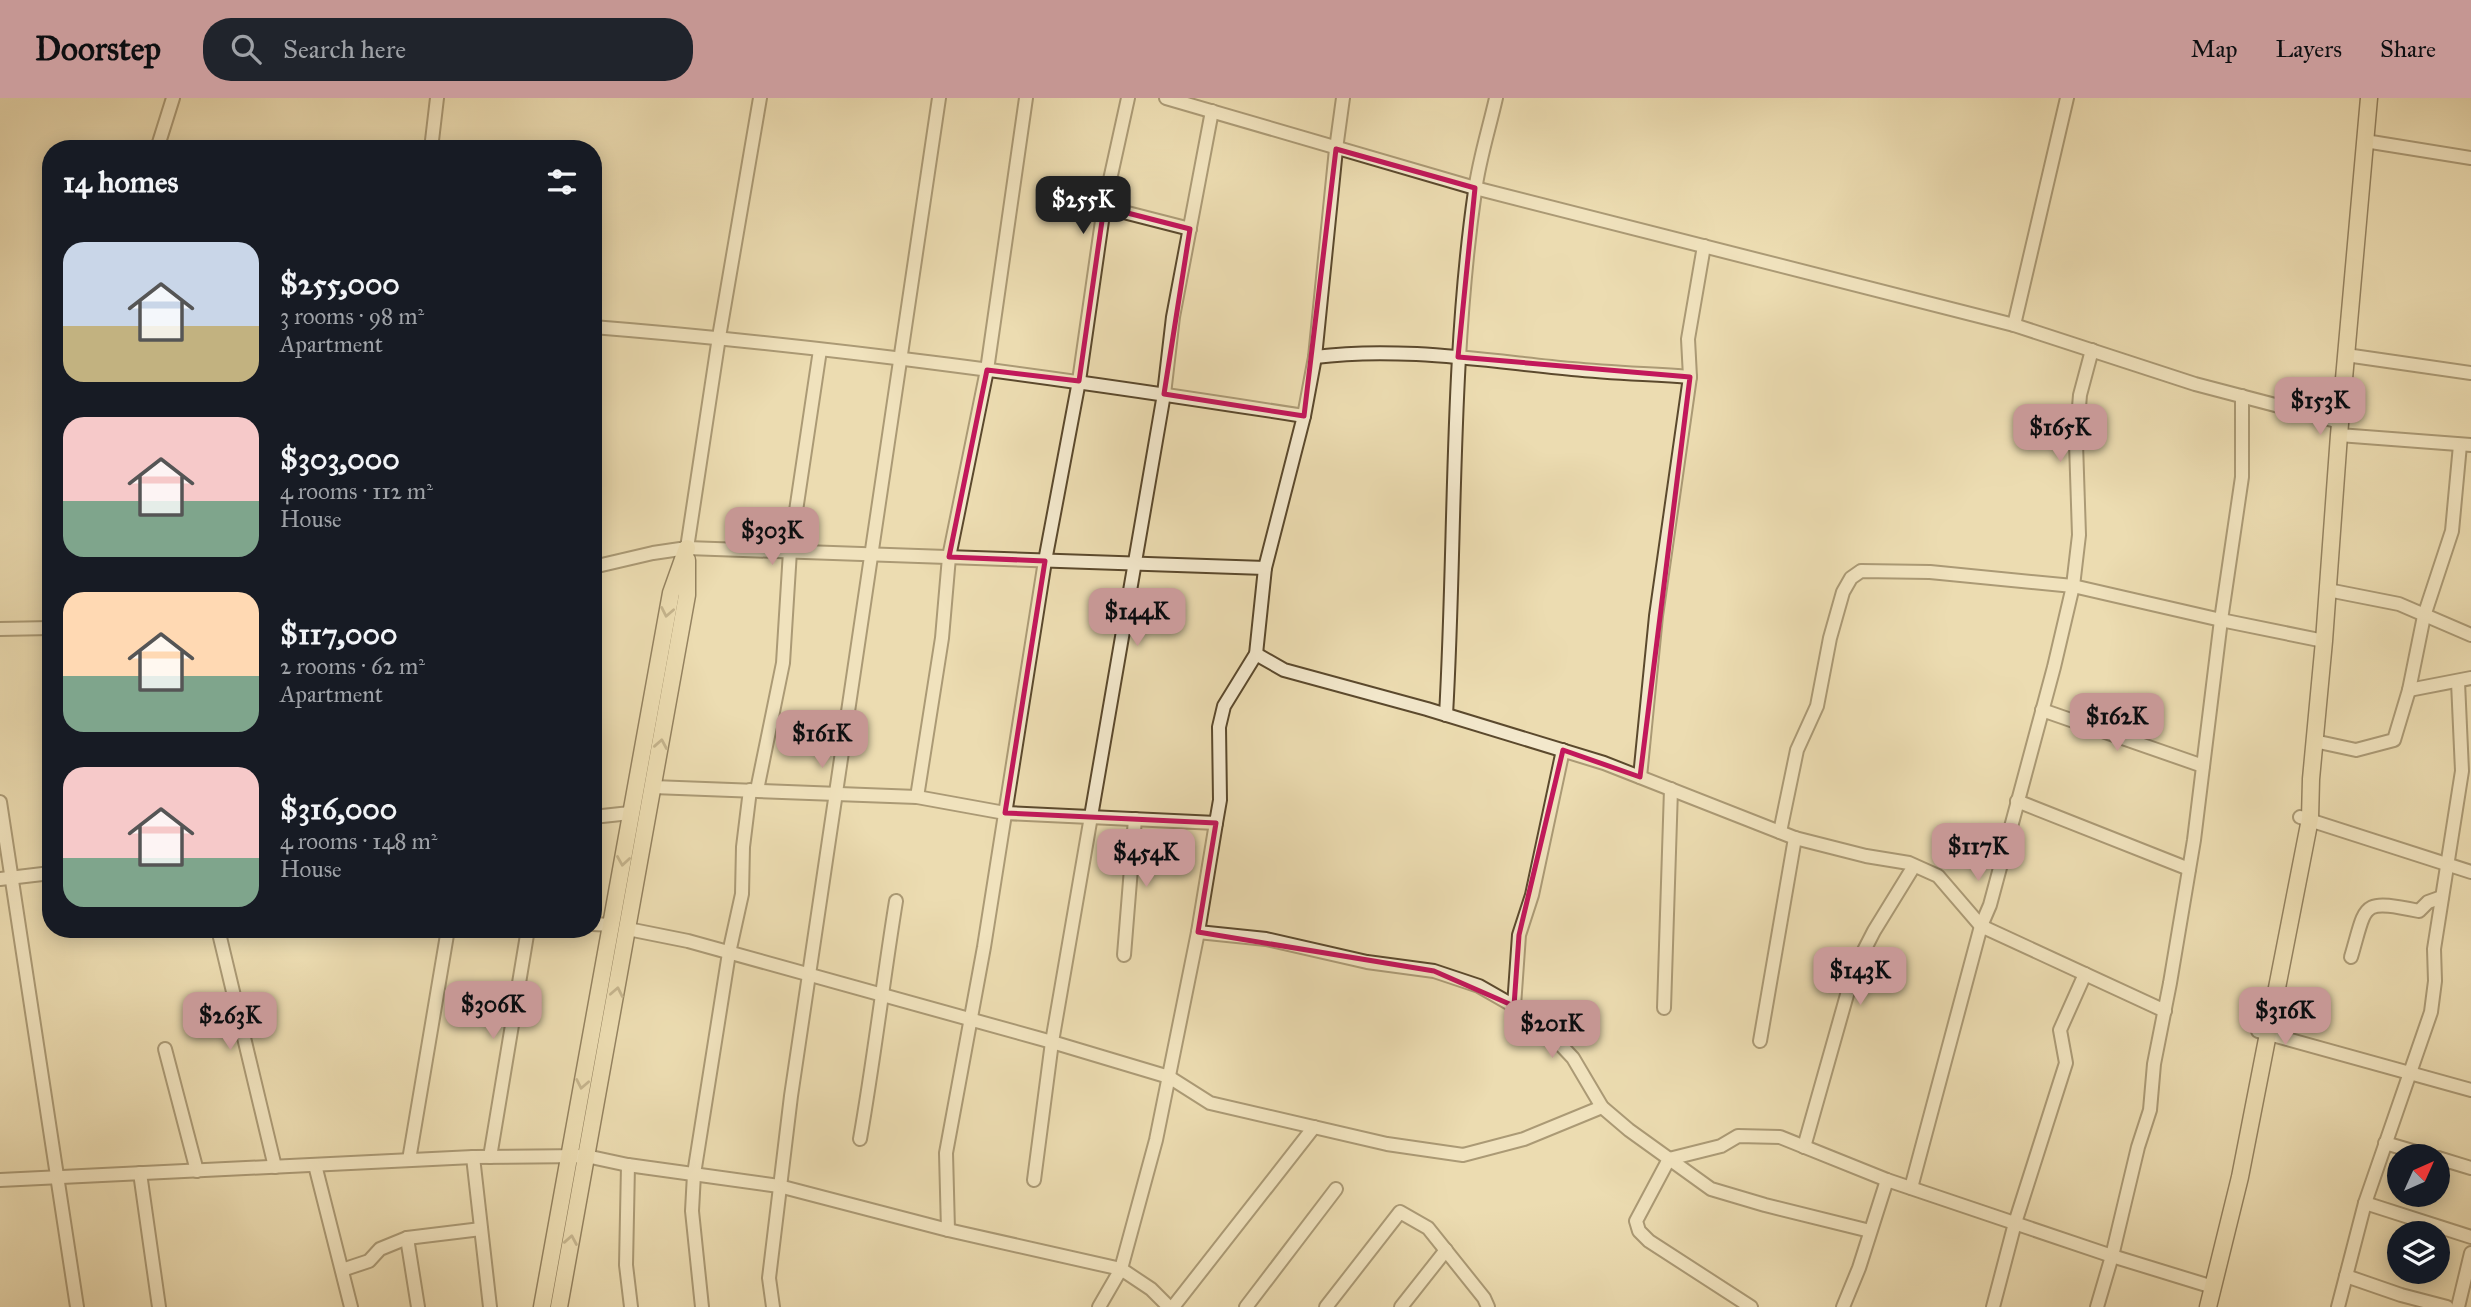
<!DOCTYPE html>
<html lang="en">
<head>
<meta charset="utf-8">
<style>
	:root { --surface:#171b24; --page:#20242c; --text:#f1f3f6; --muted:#9ea1a6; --accent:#c59692 }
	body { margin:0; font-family:"IM FELL Great Primer",serif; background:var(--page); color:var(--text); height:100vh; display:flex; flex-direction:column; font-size:26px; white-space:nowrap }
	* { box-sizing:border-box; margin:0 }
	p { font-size:23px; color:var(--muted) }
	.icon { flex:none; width:38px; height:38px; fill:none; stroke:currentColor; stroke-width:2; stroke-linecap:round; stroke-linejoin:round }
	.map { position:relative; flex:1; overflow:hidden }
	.sheet { position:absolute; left:42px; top:42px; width:560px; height:798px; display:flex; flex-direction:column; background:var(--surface); border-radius:28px; box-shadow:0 4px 18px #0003 }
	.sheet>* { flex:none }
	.needle { width:46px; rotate:45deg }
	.buttons { position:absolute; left:2387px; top:1046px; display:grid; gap:14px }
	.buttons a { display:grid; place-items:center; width:63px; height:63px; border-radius:50%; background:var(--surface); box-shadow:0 4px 18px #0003; font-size:35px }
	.price { position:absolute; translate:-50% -60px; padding:0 16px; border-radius:14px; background:var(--accent); color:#111; font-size:23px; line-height:46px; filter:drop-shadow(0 2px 4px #0008) }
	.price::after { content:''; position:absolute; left:50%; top:42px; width:21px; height:16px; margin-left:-10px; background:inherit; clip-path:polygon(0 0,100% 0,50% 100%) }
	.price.selected { background:#222; color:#fff }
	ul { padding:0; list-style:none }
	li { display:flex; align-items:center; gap:21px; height:175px; padding:0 21px }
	li span { display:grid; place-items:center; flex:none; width:196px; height:140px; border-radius:21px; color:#555 }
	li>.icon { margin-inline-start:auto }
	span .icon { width:84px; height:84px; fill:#fffc; stroke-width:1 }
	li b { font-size:30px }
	h2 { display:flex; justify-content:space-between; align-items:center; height:84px; padding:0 21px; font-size:30px }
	header { display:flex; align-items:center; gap:42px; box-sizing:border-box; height:98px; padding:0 35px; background:var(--accent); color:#111 }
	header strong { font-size:33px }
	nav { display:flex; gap:38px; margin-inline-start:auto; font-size:24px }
	.search { width:490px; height:63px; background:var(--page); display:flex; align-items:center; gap:18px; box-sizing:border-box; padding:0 24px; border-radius:28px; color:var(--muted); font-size:26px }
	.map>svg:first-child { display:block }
</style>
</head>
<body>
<header>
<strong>Doorstep</strong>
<div class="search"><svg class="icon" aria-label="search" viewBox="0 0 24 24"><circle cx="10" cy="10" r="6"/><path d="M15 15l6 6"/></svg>Search here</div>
<nav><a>Map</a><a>Layers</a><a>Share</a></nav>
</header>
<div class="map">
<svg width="2471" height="1209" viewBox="0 0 2471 1209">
	<rect width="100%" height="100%" fill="#ecdcb1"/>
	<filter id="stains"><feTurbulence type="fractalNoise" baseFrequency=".00286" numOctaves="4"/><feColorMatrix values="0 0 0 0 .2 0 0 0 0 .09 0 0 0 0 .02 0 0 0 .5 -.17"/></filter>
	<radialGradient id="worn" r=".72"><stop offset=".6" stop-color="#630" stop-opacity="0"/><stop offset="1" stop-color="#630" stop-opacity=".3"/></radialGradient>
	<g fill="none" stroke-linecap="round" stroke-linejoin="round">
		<defs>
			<g id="minor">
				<polyline points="1166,0 1475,90 2014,227 2195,286 2340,324"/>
				<polyline points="2365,43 2471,60"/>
				<polyline points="157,51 173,0"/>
				<polyline points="431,51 437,0"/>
				<polyline points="1104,109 1190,131"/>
				<polyline points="2014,227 2067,0"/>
				<path d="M 593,229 C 831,248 1068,281 1304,318"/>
				<polyline points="2346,257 2471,275"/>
				<path d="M 1315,259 C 1400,248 1487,263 1572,271 C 1611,275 1650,276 1690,279"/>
				<polyline points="2339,337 2471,347"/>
				<polyline points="687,450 719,239 760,0"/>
				<polyline points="593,469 653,455 687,450 1265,470"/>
				<polyline points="2328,492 2399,506 2471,537"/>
				<polyline points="0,531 51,530"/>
				<polyline points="1256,556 1284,572 1427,611 1604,665 1795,740 1866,758 1909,765 1938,778 1981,828 2165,913"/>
				<polyline points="2409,592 2471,580"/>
				<polyline points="2042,612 2203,668"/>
				<path d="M 1446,617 C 1456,442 1450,266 1475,93 C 1479,62 1489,31 1496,0"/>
				<polyline points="2314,643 2356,652 2394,642 2409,592 2424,518 2452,433 2460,347"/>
				<polyline points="1640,679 1656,518 1690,279 1688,241 1704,148"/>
				<polyline points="653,689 917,699 1005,715 1216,725"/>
				<polyline points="757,692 783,565 790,453 820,252"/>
				<polyline points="917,699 942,540 949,459 987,272 1026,0"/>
				<polyline points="2017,703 2189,771"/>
				<polyline points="0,704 77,1209"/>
				<polyline points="593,719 630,715"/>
				<polyline points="2300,719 2471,774"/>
				<polyline points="1780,734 1797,652 1817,608 1830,540 1843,494 1851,480 1861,473 1930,474 2073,488 2221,522 2324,543"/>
				<polyline points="0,781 51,775"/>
				<polyline points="593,826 612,827"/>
				<polyline points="218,831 275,1069"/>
				<polyline points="628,831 688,843 1052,944 1169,979 1210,1005 1387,1046 1463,1057 1524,1041 1602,1009"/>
				<polyline points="1198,834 1266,841 1367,864 1434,873 1479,888 1514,908 1541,926 1573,960 1602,1009 1629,1032 1711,1091 1765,1107 1870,1133"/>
				<polyline points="1124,857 1135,721"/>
				<path d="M 2351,859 C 2367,805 2360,801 2419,813 L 2428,804 L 2442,799"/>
				<polyline points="1514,908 1519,837 1532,797 1563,652"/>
				<polyline points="1664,910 1671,691"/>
				<polyline points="2258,933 2471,992"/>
				<polyline points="1760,943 1795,740"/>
				<polyline points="165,951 197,1073"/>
				<path d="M 860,1041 C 874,962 883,883 896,803"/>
				<polyline points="2385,1045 2433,1059"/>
				<polyline points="1804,1049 1854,872 1874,833 1914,768"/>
				<polyline points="473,1059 490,1209"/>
				<polyline points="490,1059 528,831"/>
				<polyline points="2438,1060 2471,1070"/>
				<polyline points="409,1062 448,831"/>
				<polyline points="315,1067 351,1209"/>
				<polyline points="628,1067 626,1167 631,1209"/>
				<polyline points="140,1075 159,1209"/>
				<polyline points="0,1082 473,1059 586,1058 628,1067 779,1088 948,1132 1121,1171 1151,1191 1169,1209"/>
				<polyline points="1034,1082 1052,944 1164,296 1173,219 1212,13"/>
				<polyline points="1911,1090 1981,828 1990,807 2054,569 2073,488 2079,437 2076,345 2080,297 2092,252"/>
				<polyline points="2365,1105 2471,1139"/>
				<polyline points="948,1132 946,1055 984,849 1045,463 1079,283 1104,109 1128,0"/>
				<polyline points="407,1140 418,1209"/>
				<polyline points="342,1172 369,1163 380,1151 407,1140 481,1131"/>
				<polyline points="2346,1178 2401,1197 2447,1209"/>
				<polyline points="702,1209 692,1113 694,1076 729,855 742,796 743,749 750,692"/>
				<polyline points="773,1209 769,1180 791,998 939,0"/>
				<polyline points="1099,1209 1121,1171 1156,1042 1198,834 1216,725 1220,702 1219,629 1224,608 1256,556 1265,470 1304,318 1315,259 1336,51 1343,0"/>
				<polyline points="1173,1209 1314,1029"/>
				<polyline points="1246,1209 1336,1091"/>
				<polyline points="1326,1209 1400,1114 1428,1130 1484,1200 1488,1209"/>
				<polyline points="1401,1209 1446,1152"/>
				<polyline points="1751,1209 1649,1143 1639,1133 1636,1123 1669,1061 1721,1048 1738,1038 1780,1039 1887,1082 2112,1158 2213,1189"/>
				<polyline points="1843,1209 1859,1170 1887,1082"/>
				<polyline points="1993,1209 2015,1125 2066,965 2060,932 2085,876"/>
				<polyline points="2097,1209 2112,1158 2138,1049 2150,1012 2154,966 2170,885 2194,742 2221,522 2242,379 2242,298"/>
				<polyline points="2338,1209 2365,1105 2431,914 2435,883 2434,851 2462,673 2458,584"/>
				<polyline points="2458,1209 2471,1155"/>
			</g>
			<g id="major">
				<polyline points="542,1209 671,495 687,450"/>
				<polyline points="559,1209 687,497 687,462"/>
				<polyline points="2208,1209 2240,1079 2310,721 2311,681 2324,543 2339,337 2369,0"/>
			</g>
		</defs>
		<use href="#minor" stroke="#5b492d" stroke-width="16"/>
		<use href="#major" stroke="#2b1801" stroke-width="19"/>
		<use href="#minor" stroke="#f3e8cc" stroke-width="12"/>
		<use href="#major" stroke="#ecdcb1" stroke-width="16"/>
	</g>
	<defs><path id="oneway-chevron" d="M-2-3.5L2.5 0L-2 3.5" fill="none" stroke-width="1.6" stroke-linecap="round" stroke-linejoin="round" transform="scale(1.75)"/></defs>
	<g stroke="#958462">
		<use href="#oneway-chevron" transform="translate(667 514) rotate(101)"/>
		<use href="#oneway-chevron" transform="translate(661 646) rotate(-80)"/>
		<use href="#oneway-chevron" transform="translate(623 763) rotate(99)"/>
		<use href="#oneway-chevron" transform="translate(617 894) rotate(-79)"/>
		<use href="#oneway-chevron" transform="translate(582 986) rotate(101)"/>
		<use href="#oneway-chevron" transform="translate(571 1142) rotate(-80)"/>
	</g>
	<path d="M0 0H2471V1209H0ZM 1336,51 L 1475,90 L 1458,259 L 1690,279 L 1640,679 L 1563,652 L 1519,837 L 1514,908 L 1434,873 L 1198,834 L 1216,725 L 1005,715 L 1045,463 L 949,459 L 987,272 L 1079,283 L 1104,109 L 1190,131 L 1164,296 L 1304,318 Z" fill="#ecdcb1" fill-opacity=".55" fill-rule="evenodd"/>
	<path fill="none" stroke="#c2185b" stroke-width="5" stroke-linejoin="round" d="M 1336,51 L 1475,90 L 1458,259 L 1690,279 L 1640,679 L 1563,652 L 1519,837 L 1514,908 L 1434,873 L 1198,834 L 1216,725 L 1005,715 L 1045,463 L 949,459 L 987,272 L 1079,283 L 1104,109 L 1190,131 L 1164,296 L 1304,318 Z"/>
	<rect width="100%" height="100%" filter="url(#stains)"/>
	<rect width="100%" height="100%" fill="url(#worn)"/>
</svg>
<div class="buttons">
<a><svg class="needle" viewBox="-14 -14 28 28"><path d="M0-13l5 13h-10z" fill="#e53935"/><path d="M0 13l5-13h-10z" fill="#9ea1a6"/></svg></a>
<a><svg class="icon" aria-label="layers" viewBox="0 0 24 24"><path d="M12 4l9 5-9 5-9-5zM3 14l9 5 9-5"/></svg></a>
</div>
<b class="price selected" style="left:1083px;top:138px">$255K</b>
<b class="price" style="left:2320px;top:339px">$153K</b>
<b class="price" style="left:2060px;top:366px">$165K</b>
<b class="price" style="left:772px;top:469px">$303K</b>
<b class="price" style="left:1137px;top:550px">$144K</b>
<b class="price" style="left:2117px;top:655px">$162K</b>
<b class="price" style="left:822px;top:672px">$161K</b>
<b class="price" style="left:1978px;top:785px">$117K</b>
<b class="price" style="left:1146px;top:791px">$454K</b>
<b class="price" style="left:1860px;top:909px">$143K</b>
<b class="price" style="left:493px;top:943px">$306K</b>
<b class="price" style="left:2285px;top:949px">$316K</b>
<b class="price" style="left:230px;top:954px">$263K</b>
<b class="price" style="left:1552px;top:962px">$201K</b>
<section class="sheet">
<h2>14 homes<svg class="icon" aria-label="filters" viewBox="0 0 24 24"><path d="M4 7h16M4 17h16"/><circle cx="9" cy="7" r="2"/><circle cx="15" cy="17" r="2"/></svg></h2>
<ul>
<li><span style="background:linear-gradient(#c9d6e8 60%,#c2b280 0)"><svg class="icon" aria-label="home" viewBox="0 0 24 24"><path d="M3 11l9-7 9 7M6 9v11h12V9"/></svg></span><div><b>$255,000</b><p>3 rooms · 98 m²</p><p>Apartment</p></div></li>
<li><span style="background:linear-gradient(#f6c9c9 60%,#7fa58c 0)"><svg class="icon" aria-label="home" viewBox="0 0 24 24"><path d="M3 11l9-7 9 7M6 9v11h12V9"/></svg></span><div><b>$303,000</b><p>4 rooms · 112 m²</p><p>House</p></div></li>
<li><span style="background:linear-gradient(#ffd9b3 60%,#7fa58c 0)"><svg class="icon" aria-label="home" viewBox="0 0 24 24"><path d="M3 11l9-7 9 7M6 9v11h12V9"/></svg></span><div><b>$117,000</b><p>2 rooms · 62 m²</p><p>Apartment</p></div></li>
<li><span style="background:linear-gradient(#f6c9c9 65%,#7fa58c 0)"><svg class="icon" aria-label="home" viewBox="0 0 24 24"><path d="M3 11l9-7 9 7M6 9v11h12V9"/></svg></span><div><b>$316,000</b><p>4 rooms · 148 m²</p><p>House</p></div></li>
</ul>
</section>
</div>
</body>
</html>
